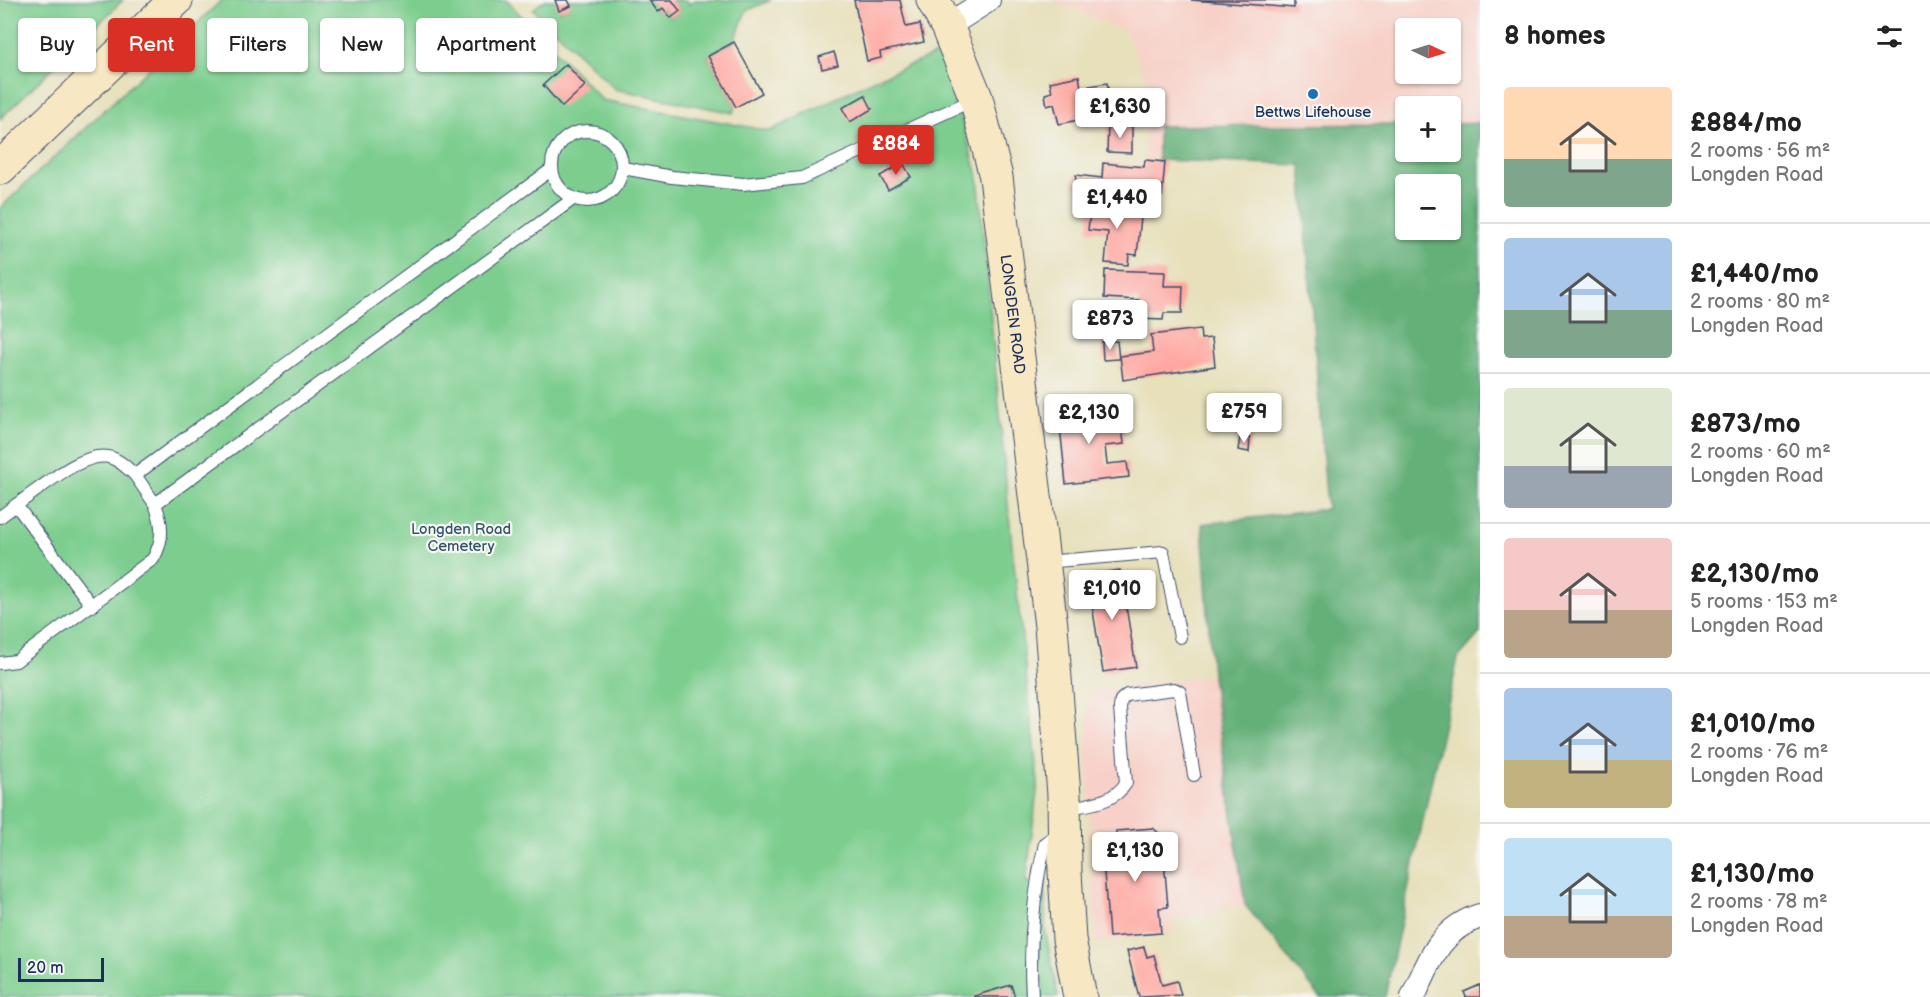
<!DOCTYPE html>
<html lang="en">
<head>
<meta charset="utf-8">
<style>
	:root { --surface:#fff; --page:#f6f6f6; --text:#222; --muted:#767676; --line:#e0e0e0; --accent:#d93025 }
	body { margin:0; font-family:"Balsamiq Sans",sans-serif; background:var(--page); color:var(--text); height:100vh; display:flex; flex-direction:column; font-size:22px; white-space:nowrap }
	* { box-sizing:border-box; margin:0 }
	p { font-size:20px; color:var(--muted) }
	.icon { flex:none; width:33px; height:33px; fill:none; stroke:currentColor; stroke-width:2; stroke-linecap:round; stroke-linejoin:round }
	.map { position:relative; flex:1; overflow:hidden }
	.drawer { display:flex; flex-direction:column; background:var(--surface); width:450px }
	.drawer>* { flex:none }
	.banner { position:absolute; left:18px; top:18px; width:570px; height:54px; display:flex; gap:12px }
	.needle { width:39px; rotate:94deg }
	.controls { position:absolute; left:1395px; top:18px; display:grid; gap:12px }
	.controls a { display:grid; place-items:center; width:66px; height:66px; border-radius:6px; background:var(--surface); box-shadow:0 2px 4px #0004; font-size:30px }
	.scale { position:absolute; left:18px; bottom:15px; width:86px; box-sizing:border-box; padding-left:6px; border:3px solid #1b2f5e; border-top:0; font-size:16px; line-height:21px; white-space:nowrap; color:#1b2f5e; -webkit-text-stroke:4px #f6f6f2; paint-order:stroke }
	.price { position:absolute; translate:-50% -51px; padding:0 14px; border-radius:6px; background:#fff; color:#222; font-size:20px; line-height:39px; filter:drop-shadow(0 2px 3px #0008) }
	.price::after { content:''; position:absolute; left:50%; top:36px; width:18px; height:14px; margin-left:-9px; background:inherit; clip-path:polygon(0 0,100% 0,50% 100%) }
	.price.on { background:var(--accent); color:#fff }
	ul { padding:0; list-style:none }
	li { display:flex; align-items:center; gap:18px; height:150px; padding:0 24px }
	li+li { border-top:2px solid var(--line) }
	li span { display:grid; place-items:center; flex:none; width:168px; height:120px; border-radius:6px; color:#555 }
	li>.icon { margin-inline-start:auto }
	span .icon { width:72px; height:72px; fill:#fffc; stroke-width:1 }
	li b { font-size:26px }
	h2 { display:flex; justify-content:space-between; align-items:center; height:72px; padding:0 24px; font-size:26px }
	.tag { padding:0 21px; border-radius:6px; background:var(--surface); box-shadow:0 2px 4px #0004; font-size:21px; line-height:54px }
	.tag.on { background:var(--accent); color:#fff }
	main { display:flex; flex:1; min-height:0 }
	.map>svg:first-child { display:block }
</style>
</head>
<body>
<main>
<div class="map">
<svg width="1480" height="997" viewBox="0 0 1480 997">
	<rect width="100%" height="100%" fill="#f6f6f2"/>
	<filter id="ink" filterUnits="userSpaceOnUse"><feTurbulence type="fractalNoise" baseFrequency=".0167" numOctaves="2"/><feDisplacementMap in="SourceGraphic" scale="12" xChannelSelector="R" yChannelSelector="G"/><feConvolveMatrix kernelMatrix="1 2 1 2 8 2 1 2 1" color-interpolation-filters="sRGB"/></filter>
	<filter id="wash" filterUnits="userSpaceOnUse"><feTurbulence type="fractalNoise" baseFrequency=".008" numOctaves="4" result="noise"/><feDisplacementMap in="SourceGraphic" scale="24" xChannelSelector="R" yChannelSelector="G"/><feGaussianBlur stdDeviation="1.35" result="paint"/><feColorMatrix in="noise" values="0 0 0 0 0 0 0 0 0 0 0 0 0 0 0 0 0 1.4 0 .05"/><feComposite in="paint" operator="in"/></filter>
	<g filter="url(#wash)">
		<rect width="100%" height="100%" fill="#e7e0bb"/>
		<g fill="#f7d1c8" fill-rule="evenodd">
			<path d="M 1051,0 L 1480,0 L 1480,170 L 1144,158 L 1147,81 L 1125,31 ZM 1406,28 L 1450,28 L 1450,74 L 1406,74 ZM 1406,106 L 1450,106 L 1450,152 L 1406,152 Z"/>
			<polygon points="1212,676 1245,905 1171,920 1172,933 1096,943 1086,752 1089,691"/>
		</g>
		<g fill="#7ccd8e" stroke="#4c7e76" stroke-width="1.5">
			<polygon points="0,0 123,0 0,119"/>
			<polygon points="222,0 506,0 602,100 770,131 873,80 942,52 978,176 1011,537 1038,783 1026,882 1045,884 1045,929 1058,997 0,997 0,208"/>
			<polygon points="545,0 555,0 560,11 570,6 568,0 649,0 658,12 663,8 671,18 680,11 672,0 686,0 689,4 694,0 771,0 746,11 734,42 708,56 736,107 733,113 615,89 533,9"/>
		</g>
		<path fill="#65b079" stroke="#40706c" stroke-width="1.5" fill-rule="evenodd" d="M 1480,123 L 1480,633 L 1458,658 L 1385,997 L 1320,997 L 1245,905 L 1212,676 L 1202,524 L 1327,509 L 1301,165 L 1158,160 L 1158,126 L 1405,124 L 1406,152 L 1450,152 L 1451,124 ZM 1406,184 L 1450,184 L 1450,230 L 1406,230 Z"/>
		<g id="blocks">
			<g fill="#ffa7a0">
				<polygon points="555,0 568,0 571,6 559,11"/>
				<polygon points="649,0 672,0 680,11 671,18 663,8 658,12"/>
				<polygon points="854,0 900,0 906,27 920,24 924,42 880,52 881,58 867,61"/>
				<polygon points="1191,0 1294,0 1294,8"/>
				<polygon points="734,42 762,93 736,107 708,56"/>
				<polygon points="834,52 838,65 822,69 819,57"/>
				<polygon points="566,64 585,86 562,107 543,85"/>
				<polygon points="1079,76 1083,99 1092,98 1089,86 1107,83 1113,113 1059,124 1054,104 1047,106 1045,94 1052,92 1050,82"/>
				<polygon points="865,95 872,109 850,122 842,108"/>
				<polygon points="1108,125 1132,126 1132,153 1107,152"/>
				<polygon points="1145,160 1165,162 1162,196 1075,187 1076,175 1102,178 1103,163 1144,167"/>
				<polygon points="903,163 911,177 888,190 880,176"/>
				<polygon points="1091,203 1142,208 1137,255 1129,254 1128,265 1105,263 1108,232 1088,230"/>
				<polygon points="1105,270 1165,272 1164,286 1183,286 1182,313 1164,313 1163,320 1139,319 1139,300 1104,298"/>
				<polygon points="1200,329 1201,339 1212,338 1215,366 1123,380 1120,356 1153,352 1151,335"/>
				<polygon points="1117,341 1119,359 1103,360 1102,342"/>
				<polygon points="1101,403 1104,428 1122,426 1124,444 1105,446 1107,464 1127,462 1129,477 1066,484 1058,407"/>
				<polygon points="1240,437 1250,438 1249,452 1238,450"/>
				<polygon points="1120,570 1136,667 1103,672 1087,575"/>
				<polygon points="1153,828 1162,836 1168,907 1159,908 1161,933 1109,937 1102,847 1117,846 1116,831"/>
				<polygon points="1144,947 1147,957 1154,955 1162,985 1177,981 1181,995 1139,997 1127,951"/>
				<polygon points="1011,985 1015,997 974,997 974,996"/>
				<polygon points="1480,985 1480,997 1466,997 1464,992"/>
			</g>
		</g>
	</g>
	<g filter="url(#ink)">
		<use href="#blocks" fill-opacity="0" stroke="#3a4a6c" stroke-width="1.5"/>
		<g fill="none" stroke-linecap="round" stroke-linejoin="round">
			<defs>
				<g id="lane">
					<circle cx="587" cy="166" r="35"/>
					<polyline points="623,168 672,177 743,184 802,178 975,99"/>
					<polyline points="552,169 135,475 155,504 573,199"/>
					<polyline points="0,517 16,505"/>
					<polyline points="1045,562 1163,552 1180,637"/>
					<path d="M 92,606 L 16,505 C 39,490 85,448 112,458 C 121,461 128,469 135,475"/>
					<path d="M 0,663 L 16,661 L 153,559 C 164,540 163,524 155,504"/>
					<path d="M 1065,809 C 1087,804 1113,804 1126,783 L 1120,708 L 1121,700 L 1127,695 L 1174,689 L 1180,692 L 1194,775"/>
					<path d="M 1032,997 C 1029,945 1033,894 1045,843 L 1062,831"/>
				</g>
				<g id="street">
					<polyline points="947,26 988,0"/>
					<path d="M 1413,997 C 1429,962 1439,929 1480,916"/>
				</g>
				<g id="secondary">
					<path id="s1" d="M 933,0 L 947,26 L 976,98 L 996,177 L 1051,626 L 1064,795 L 1065,872 L 1069,939 L 1080,997"/>
					<polyline points="0,168 176,0"/>
				</g>
			</defs>
			<use href="#lane" stroke="#3a4a6c" stroke-width="14"/>
			<use href="#street" stroke="#3a4a6c" stroke-width="26"/>
			<use href="#secondary" stroke="#3a4a6c" stroke-width="35"/>
			<use href="#lane" stroke="#fff" stroke-width="12"/>
			<use href="#street" stroke="#fff" stroke-width="24"/>
			<use href="#secondary" stroke="#f7e8c3" stroke-width="33"/>
		</g>
	</g>
	<circle fill="#1f6fb2" stroke="#f6f6f2" stroke-width="2" cx="1313" cy="94" r="6"/>
	<g text-anchor="middle" stroke-width="4.5" stroke-linejoin="round" paint-order="stroke">
		<g font-size="15" fill="#1b2f5e" stroke="#f6f6f2">
			<text x="1313" y="117">Bettws Lifehouse</text>
		</g>
		<g font-size="15" fill="#1b2f5e" stroke="#f6f6f2">
			<text dy="5" stroke="none"><textPath href="#s1" startOffset="327">LONGDEN ROAD</textPath></text>
		</g>
		<g font-size="15" fill="#33566a" stroke="#f6f6f2">
			<text x="461" y="534">Longden Road<tspan x="461" dy="17">Cemetery</tspan></text>
		</g>
	</g>
</svg>
<div class="controls">
<a><svg class="needle" viewBox="-14 -14 28 28"><path d="M0-13l5 13h-10z" fill="#e53935"/><path d="M0 13l5-13h-10z" fill="#767676"/></svg></a>
<a>+</a>
<a>−</a>
</div>
<div class="scale">20 m</div>
<b class="price" style="left:1120px;top:139px">£1,630</b>
<b class="price on" style="left:896px;top:176px">£884</b>
<b class="price" style="left:1117px;top:230px">£1,440</b>
<b class="price" style="left:1110px;top:351px">£873</b>
<b class="price" style="left:1244px;top:444px">£759</b>
<b class="price" style="left:1089px;top:445px">£2,130</b>
<b class="price" style="left:1112px;top:621px">£1,010</b>
<b class="price" style="left:1135px;top:883px">£1,130</b>
<div class="banner">
<a class="tag">Buy</a>
<a class="tag on">Rent</a>
<a class="tag">Filters</a>
<a class="tag">New</a>
<a class="tag">Apartment</a>
</div>
</div>
<section class="drawer">
<h2>8 homes<svg class="icon" aria-label="filters" viewBox="0 0 24 24"><path d="M4 7h16M4 17h16"/><circle cx="9" cy="7" r="2"/><circle cx="15" cy="17" r="2"/></svg></h2>
<ul>
<li><span style="background:linear-gradient(#ffd9b3 60%,#7fa58c 0)"><svg class="icon" aria-label="home" viewBox="0 0 24 24"><path d="M3 11l9-7 9 7M6 9v11h12V9"/></svg></span><div><b>£884/mo</b><p>2 rooms · 56 m²</p><p>Longden Road</p></div></li>
<li><span style="background:linear-gradient(#a9c7e8 60%,#7fa58c 0)"><svg class="icon" aria-label="home" viewBox="0 0 24 24"><path d="M3 11l9-7 9 7M6 9v11h12V9"/></svg></span><div><b>£1,440/mo</b><p>2 rooms · 80 m²</p><p>Longden Road</p></div></li>
<li><span style="background:linear-gradient(#dfe7d0 65%,#9aa5b1 0)"><svg class="icon" aria-label="home" viewBox="0 0 24 24"><path d="M3 11l9-7 9 7M6 9v11h12V9"/></svg></span><div><b>£873/mo</b><p>2 rooms · 60 m²</p><p>Longden Road</p></div></li>
<li><span style="background:linear-gradient(#f6c9c9 60%,#b9a48a 0)"><svg class="icon" aria-label="home" viewBox="0 0 24 24"><path d="M3 11l9-7 9 7M6 9v11h12V9"/></svg></span><div><b>£2,130/mo</b><p>5 rooms · 153 m²</p><p>Longden Road</p></div></li>
<li><span style="background:linear-gradient(#a9c7e8 60%,#c2b280 0)"><svg class="icon" aria-label="home" viewBox="0 0 24 24"><path d="M3 11l9-7 9 7M6 9v11h12V9"/></svg></span><div><b>£1,010/mo</b><p>2 rooms · 76 m²</p><p>Longden Road</p></div></li>
<li><span style="background:linear-gradient(#bfe0f5 65%,#b9a48a 0)"><svg class="icon" aria-label="home" viewBox="0 0 24 24"><path d="M3 11l9-7 9 7M6 9v11h12V9"/></svg></span><div><b>£1,130/mo</b><p>2 rooms · 78 m²</p><p>Longden Road</p></div></li>
</ul>
</section>
</main>
</body>
</html>
